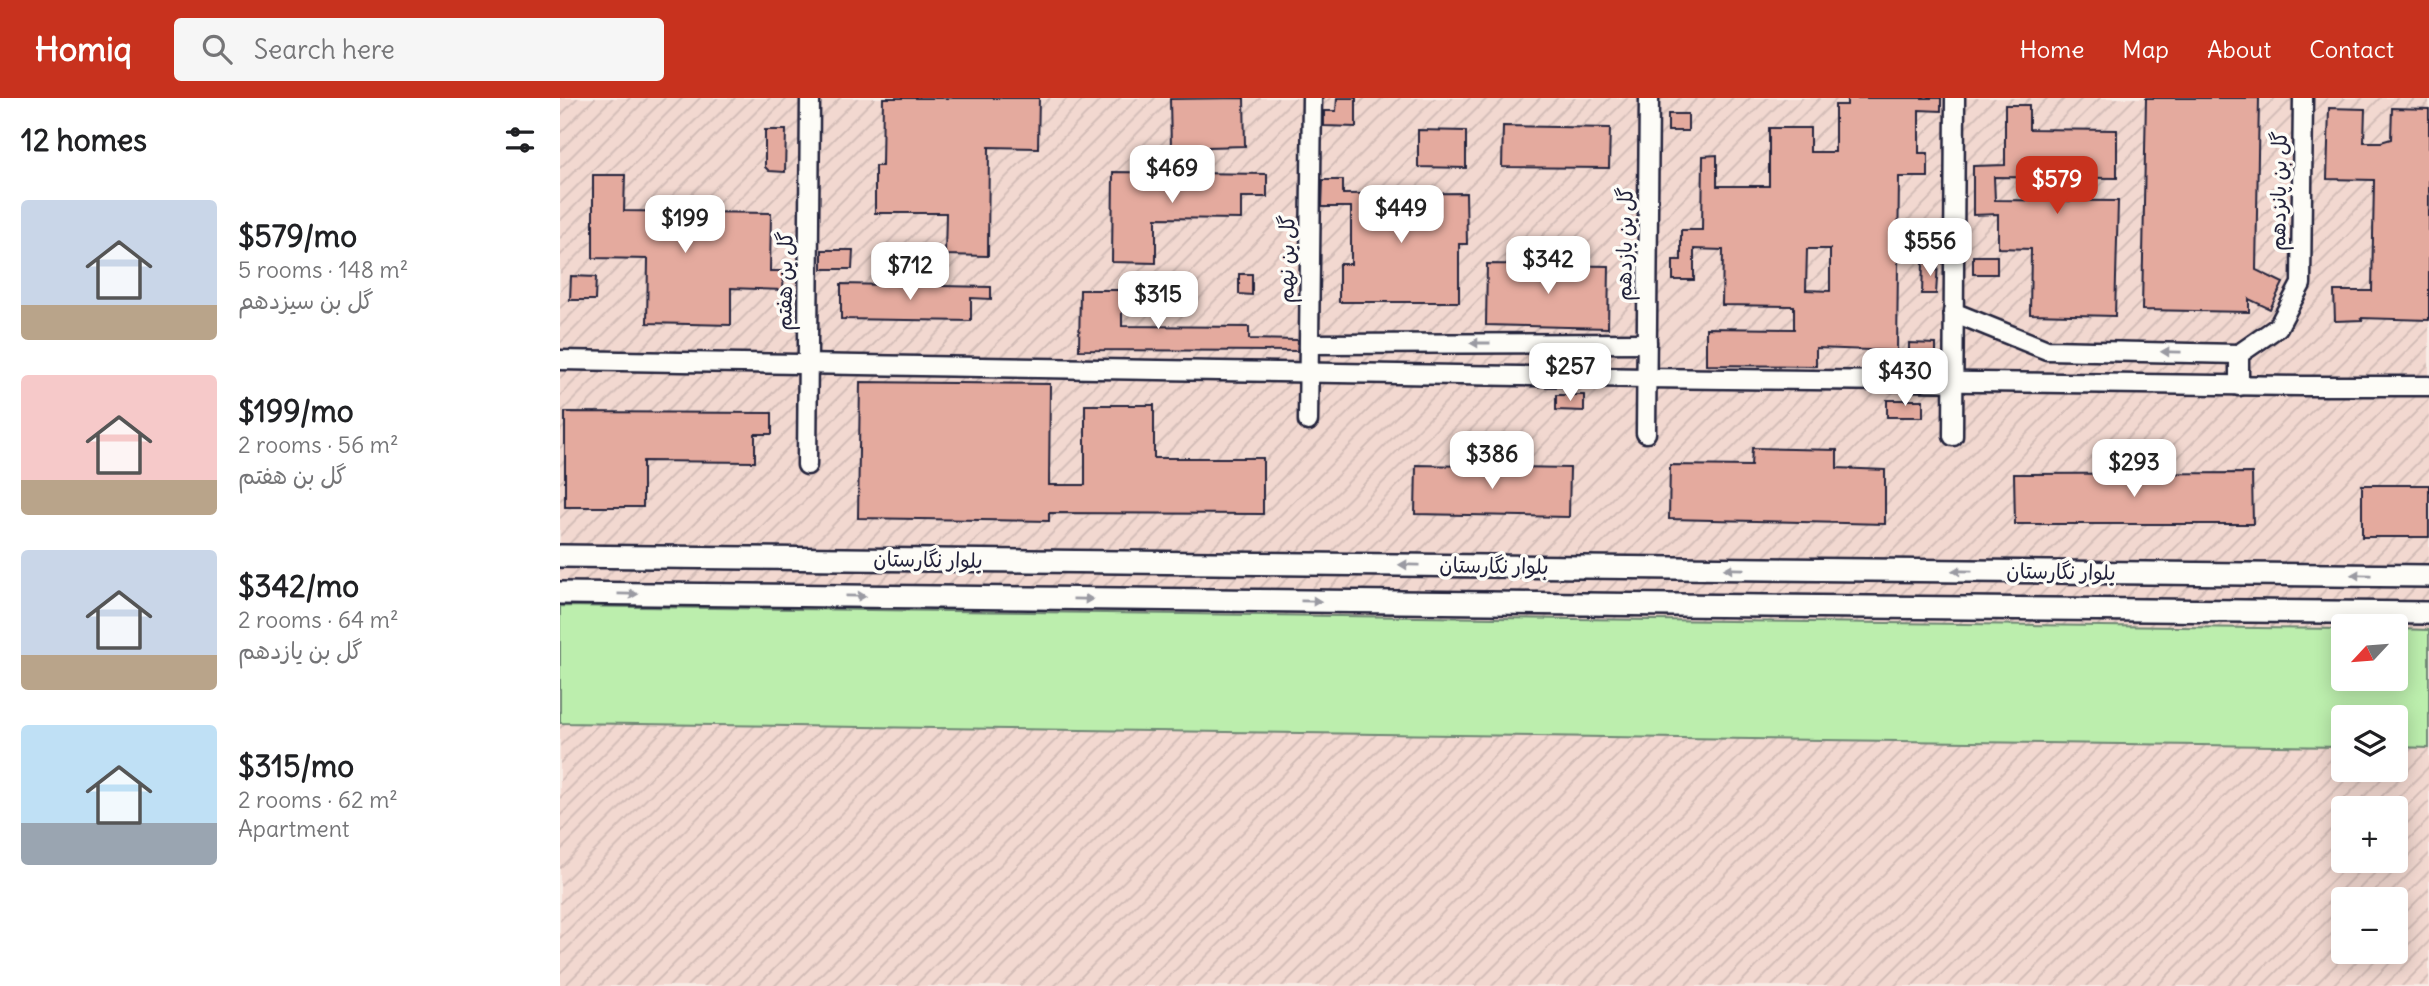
<!DOCTYPE html>
<html lang="en">
<head>
<meta charset="utf-8">
<style>
	:root { --surface:#fff; --page:#f6f6f6; --text:#202124; --muted:#757577; --accent:#c8321e }
	body { margin:0; font-family:Delius,"Playpen Sans Arabic",sans-serif; background:var(--page); color:var(--text); height:100vh; display:flex; flex-direction:column; font-size:26px; white-space:nowrap }
	* { box-sizing:border-box; margin:0 }
	p { font-size:23px; color:var(--muted) }
	.icon { flex:none; width:38px; height:38px; fill:none; stroke:currentColor; stroke-width:2; stroke-linecap:round; stroke-linejoin:round }
	.map { position:relative; flex:1; overflow:hidden }
	.sheet { display:flex; flex-direction:column; background:var(--surface); width:560px }
	.sheet>* { flex:none }
	.needle { width:46px; rotate:244deg }
	.fabs { position:absolute; left:1771px; top:516px; display:grid; gap:14px }
	.fabs a { display:grid; place-items:center; width:77px; height:77px; border-radius:7px; background:var(--surface); box-shadow:0 4px 18px #0003; font-size:35px }
	.price { position:absolute; translate:-50% -60px; padding:0 16px; border-radius:14px; background:#fff; color:#222; font-size:23px; line-height:46px; filter:drop-shadow(0 2px 4px #0008) }
	.price::after { content:''; position:absolute; left:50%; top:42px; width:21px; height:16px; margin-left:-10px; background:inherit; clip-path:polygon(0 0,100% 0,50% 100%) }
	.price.active { background:var(--accent); color:#fff }
	ul { padding:0; list-style:none }
	li { display:flex; align-items:center; gap:21px; height:175px; padding:0 21px }
	li span { display:grid; place-items:center; flex:none; width:196px; height:140px; border-radius:7px; color:#555 }
	li>.icon { margin-inline-start:auto }
	span .icon { width:84px; height:84px; fill:#fffc; stroke-width:1 }
	li b { font-size:30px }
	h2 { display:flex; justify-content:space-between; align-items:center; height:84px; padding:0 21px; font-size:30px }
	header { display:flex; align-items:center; gap:42px; box-sizing:border-box; height:98px; padding:0 35px; background:var(--accent); color:#fff }
	header strong { font-size:33px }
	nav { display:flex; gap:38px; margin-inline-start:auto; font-size:24px }
	.search { width:490px; height:63px; background:var(--page); display:flex; align-items:center; gap:18px; box-sizing:border-box; padding:0 24px; border-radius:7px; color:var(--muted); font-size:26px }
	main { display:flex; flex:1; min-height:0 }
	.map>svg:first-child { display:block }
</style>
</head>
<body>
<header>
<strong>Homiq</strong>
<div class="search"><svg class="icon" aria-label="search" viewBox="0 0 24 24"><circle cx="10" cy="10" r="6"/><path d="M15 15l6 6"/></svg>Search here</div>
<nav><a>Home</a><a>Map</a><a>About</a><a>Contact</a></nav>
</header>
<main>
<section class="sheet">
<h2>12 homes<svg class="icon" aria-label="filters" viewBox="0 0 24 24"><path d="M4 7h16M4 17h16"/><circle cx="9" cy="7" r="2"/><circle cx="15" cy="17" r="2"/></svg></h2>
<ul>
<li><span style="background:linear-gradient(#c9d6e8 75%,#b9a48a 0)"><svg class="icon" aria-label="home" viewBox="0 0 24 24"><path d="M3 11l9-7 9 7M6 9v11h12V9"/></svg></span><div><b>$579/mo</b><p>5 rooms · 148 m²</p><p>گل بن سیزدهم</p></div></li>
<li><span style="background:linear-gradient(#f6c9c9 75%,#b9a48a 0)"><svg class="icon" aria-label="home" viewBox="0 0 24 24"><path d="M3 11l9-7 9 7M6 9v11h12V9"/></svg></span><div><b>$199/mo</b><p>2 rooms · 56 m²</p><p>گل بن هفتم</p></div></li>
<li><span style="background:linear-gradient(#c9d6e8 75%,#b9a48a 0)"><svg class="icon" aria-label="home" viewBox="0 0 24 24"><path d="M3 11l9-7 9 7M6 9v11h12V9"/></svg></span><div><b>$342/mo</b><p>2 rooms · 64 m²</p><p>گل بن یازدهم</p></div></li>
<li><span style="background:linear-gradient(#bfe0f5 70%,#9aa5b1 0)"><svg class="icon" aria-label="home" viewBox="0 0 24 24"><path d="M3 11l9-7 9 7M6 9v11h12V9"/></svg></span><div><b>$315/mo</b><p>2 rooms · 62 m²</p><p>Apartment</p></div></li>
</ul>
</section>
<div class="map">
<svg width="1869" height="888" viewBox="0 0 1869 888">
	<defs>
		<pattern id="industrial-furrows" width="10" height="10" patternUnits="userSpaceOnUse" patternTransform="scale(1.75)"><rect width="10" height="10" fill="#f2d8d0"/><path d="M-1 1l2-2M0 10L10 0M9 11l2-2" fill="none" stroke="#cfb9b4"/></pattern>
	</defs>
	<rect width="100%" height="100%" fill="#f8ece5"/>
	<filter id="ink" filterUnits="userSpaceOnUse"><feTurbulence type="fractalNoise" baseFrequency=".0143" numOctaves="2"/><feDisplacementMap in="SourceGraphic" scale="14" xChannelSelector="R" yChannelSelector="G"/><feConvolveMatrix kernelMatrix="1 2 1 2 8 2 1 2 1" color-interpolation-filters="sRGB"/></filter>
	<g filter="url(#ink)">
		<path fill="url(#industrial-furrows)" fill-rule="evenodd" d="M 0,0 L 1869,0 L 1869,888 L 0,888 ZM 1783,528 L 1836,528 L 1836,581 L 1783,581 ZM 1783,620 L 1836,620 L 1836,672 L 1783,672 ZM 1783,710 L 1836,710 L 1836,763 L 1783,763 ZM 1783,802 L 1836,802 L 1836,854 L 1783,854 Z"/>
		<polygon fill="#bceead" stroke="#6f8874" stroke-width="2" points="0,508 1783,531 1783,581 1836,581 1836,531 1869,532 1869,650 1836,649 1836,620 1783,620 1783,649 0,625"/>
		<g fill="#e4aa9e" stroke="#22223b" stroke-width="2" fill-rule="evenodd">
			<polygon points="323,0 479,0 478,50 429,49 428,158 385,157 386,115 315,115 315,68 322,68"/>
			<polygon points="684,0 685,48 611,50 610,1"/>
			<polygon points="777,0 796,0 796,29 764,28 764,13 776,13"/>
			<path d="M 1287,0 L 1381,0 L 1381,13 L 1359,12 L 1359,55 L 1368,55 L 1368,79 L 1339,79 L 1337,253 L 1256,250 L 1256,268 L 1146,267 L 1146,230 L 1234,231 L 1234,208 L 1162,207 L 1163,152 L 1134,151 L 1134,182 L 1113,182 L 1113,162 L 1121,162 L 1121,132 L 1142,132 L 1143,58 L 1157,57 L 1157,88 L 1209,88 L 1209,30 L 1250,30 L 1250,54 L 1275,54 L 1275,7 L 1287,7 ZM 1247,151 L 1270,151 L 1270,193 L 1246,192 Z"/>
			<polygon points="1586,0 1699,0 1696,172 1723,185 1710,211 1689,201 1689,214 1582,212"/>
			<polygon points="1445,7 1469,7 1469,31 1557,32 1557,80 1434,79 1435,102 1558,103 1555,218 1470,216 1471,151 1438,150 1438,116 1413,117 1413,68 1445,67"/>
			<polygon points="1769,10 1805,11 1804,44 1821,44 1831,41 1832,10 1869,11 1869,222 1801,220 1802,222 1775,223 1774,193 1812,193 1814,82 1767,81"/>
			<rect x="1108" y="16" width="20" height="17"/>
			<polygon points="943,28 1050,30 1049,70 942,69"/>
			<polygon points="205,32 226,32 225,74 209,73 205,69"/>
			<polygon points="858,32 906,33 906,70 858,69"/>
			<polygon points="553,74 707,76 707,99 681,99 681,121 596,120 596,165 552,164"/>
			<polygon points="33,77 65,77 64,113 211,115 210,173 224,173 223,192 171,190 171,227 87,225 88,161 33,160"/>
			<polygon points="763,82 783,82 783,96 906,95 907,146 899,146 899,204 779,204 779,166 791,166 791,109 762,109"/>
			<polygon points="262,152 293,152 292,171 262,171"/>
			<rect x="1413" y="158" width="24" height="18"/>
			<polygon points="1363,165 1378,165 1376,196 1362,196"/>
			<polygon points="927,166 1049,168 1048,230 926,227"/>
			<polygon points="679,176 692,176 692,197 679,196"/>
			<polygon points="11,178 36,179 35,202 10,202"/>
			<polygon points="281,186 431,189 431,201 411,200 411,223 281,221"/>
			<polygon points="520,192 562,192 562,228 689,229 689,241 738,242 737,253 519,252"/>
			<polygon points="1349,245 1376,246 1376,268 1349,267"/>
			<polygon points="300,284 490,286 489,387 525,387 525,307 594,307 594,360 703,360 703,416 489,415 489,423 298,420"/>
			<polygon points="996,297 1024,297 1024,313 996,312"/>
			<rect x="1327" y="302" width="36" height="17"/>
			<polygon points="5,314 212,315 212,336 195,336 195,364 83,363 83,409 5,409"/>
			<polygon points="1192,350 1277,352 1277,370 1325,372 1325,426 1109,421 1110,367 1191,368"/>
			<polygon points="856,367 1010,370 1009,419 855,416"/>
			<polygon points="1692,375 1693,426 1455,426 1454,376"/>
			<rect x="1802" y="387" width="67" height="52"/>
		</g>
		<g fill="none" stroke-linecap="round" stroke-linejoin="round">
			<defs>
				<g id="minor">
					<polyline points="1393,214 1487,252 1679,256"/>
					<polyline points="749,246 1087,245"/>
					<polyline points="0,262 1086,280 1741,288 1869,288"/>
					<polyline points="1679,288 1679,256 1718,229 1741,186 1743,0"/>
					<polyline points="748,323 752,0"/>
					<polyline points="1086,335 1089,0"/>
					<polyline points="1393,338 1395,0"/>
					<polyline points="247,367 250,0"/>
				</g>
				<g id="tertiary">
					<polyline points="0,458 1869,478"/>
					<polyline points="0,495 1869,515"/>
				</g>
			</defs>
			<use href="#minor" stroke="#22223b" stroke-width="23"/>
			<use href="#tertiary" stroke="#22223b" stroke-width="26"/>
			<use href="#minor" stroke="#fdfcf7" stroke-width="18"/>
			<use href="#tertiary" stroke="#fdfcf7" stroke-width="21"/>
		</g>
		<defs><path id="oneway-solid" d="M-6-.8H1V-3.2L6.5 0L1 3.2V.8H-6Z" transform="scale(1.75)"/></defs>
		<g fill="#9a9aa2">
			<use href="#oneway-solid" transform="translate(920 245) rotate(180)"/>
			<use href="#oneway-solid" transform="translate(1611 254) rotate(-179)"/>
			<use href="#oneway-solid" transform="translate(849 467) rotate(-179)"/>
			<use href="#oneway-solid" transform="translate(1174 471) rotate(-179)"/>
			<use href="#oneway-solid" transform="translate(1402 473) rotate(-179)"/>
			<use href="#oneway-solid" transform="translate(1801 477) rotate(-179)"/>
			<use href="#oneway-solid" transform="translate(68 496) rotate(1)"/>
			<use href="#oneway-solid" transform="translate(296 498) rotate(1)"/>
			<use href="#oneway-solid" transform="translate(523 501) rotate(1)"/>
			<use href="#oneway-solid" transform="translate(751 503) rotate(1)"/>
		</g>
	</g>
	<g text-anchor="middle" stroke-width="7" stroke-linejoin="round" paint-order="stroke">
		<g font-size="21" fill="#22223b" stroke="#fdfcf7">
			<text transform="translate(1719 93) rotate(-89)" y="7">گل بن پانزدهم</text>
			<text transform="translate(1065 146) rotate(-89)" y="7">گل بن یازدهم</text>
			<text transform="translate(727 161) rotate(-89)" y="7">گل بن نهم</text>
			<text transform="translate(225 183) rotate(-89)" y="7">گل بن هفتم</text>
			<text transform="translate(368 462) rotate(1)" y="7">بلوار نگارستان</text>
			<text transform="translate(934 468) rotate(1)" y="7">بلوار نگارستان</text>
			<text transform="translate(1501 474) rotate(1)" y="7">بلوار نگارستان</text>
		</g>
	</g>
</svg>
<div class="fabs">
<a><svg class="needle" viewBox="-14 -14 28 28"><path d="M0-13l5 13h-10z" fill="#e53935"/><path d="M0 13l5-13h-10z" fill="#757577"/></svg></a>
<a><svg class="icon" aria-label="layers" viewBox="0 0 24 24"><path d="M12 4l9 5-9 5-9-5zM3 14l9 5 9-5"/></svg></a>
<a>+</a>
<a>−</a>
</div>
<b class="price" style="left:612px;top:107px">$469</b>
<b class="price active" style="left:1497px;top:118px">$579</b>
<b class="price" style="left:841px;top:147px">$449</b>
<b class="price" style="left:125px;top:157px">$199</b>
<b class="price" style="left:1370px;top:180px">$556</b>
<b class="price" style="left:988px;top:198px">$342</b>
<b class="price" style="left:350px;top:204px">$712</b>
<b class="price" style="left:598px;top:233px">$315</b>
<b class="price" style="left:1010px;top:305px">$257</b>
<b class="price" style="left:1345px;top:310px">$430</b>
<b class="price" style="left:932px;top:393px">$386</b>
<b class="price" style="left:1574px;top:401px">$293</b>
</div>
</main>
</body>
</html>
